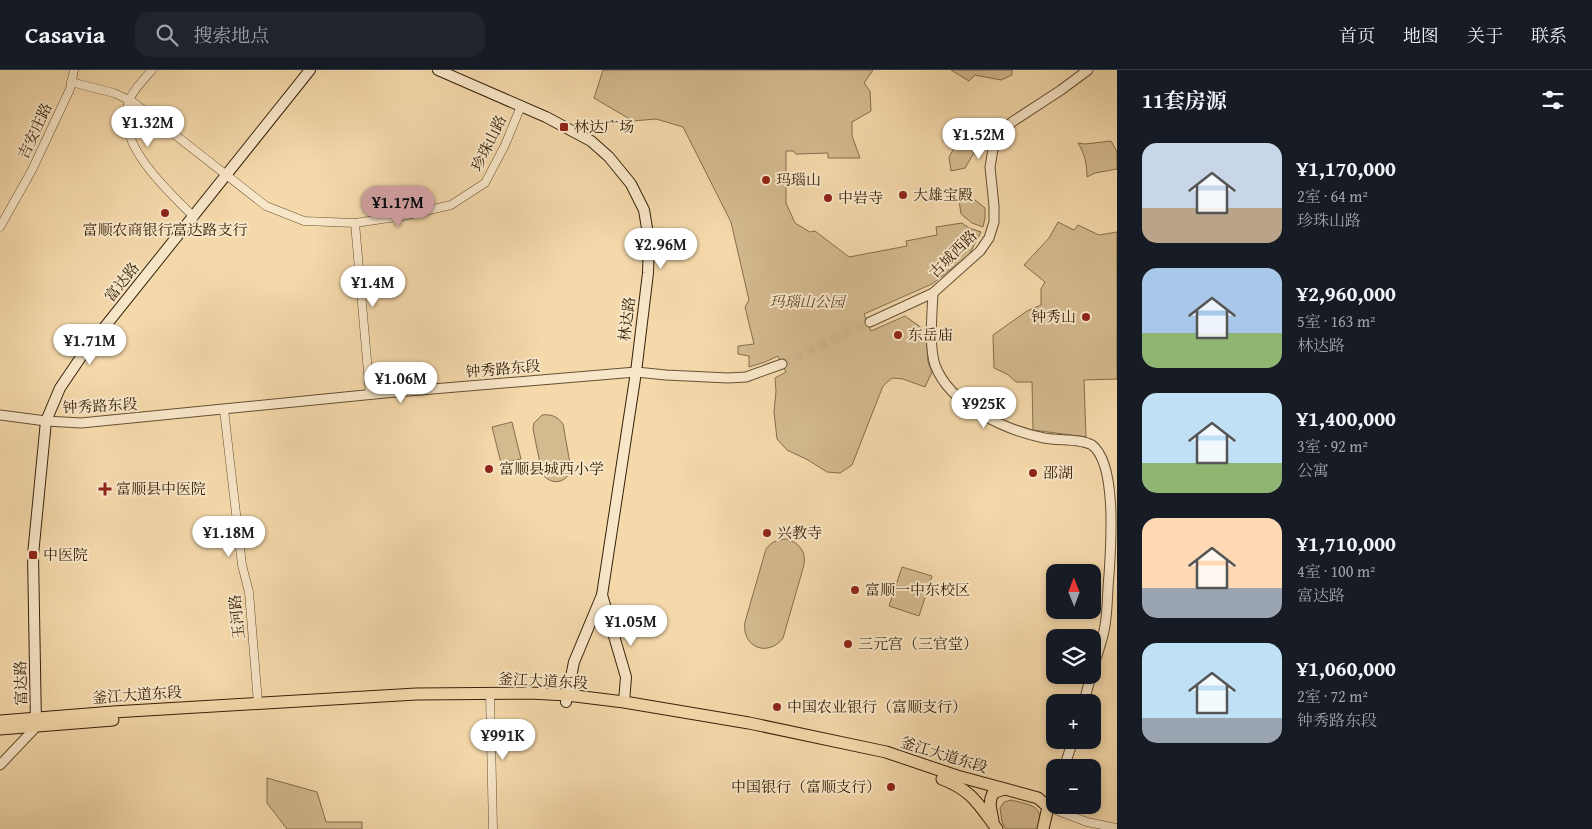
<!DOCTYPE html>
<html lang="zh">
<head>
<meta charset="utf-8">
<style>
	:root { --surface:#171b24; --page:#20242c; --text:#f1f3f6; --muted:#9ea1a6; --line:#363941; --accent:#c59692 }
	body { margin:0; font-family:"Gentium Book Plus","Noto Serif SC",serif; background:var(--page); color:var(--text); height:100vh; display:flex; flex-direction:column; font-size:19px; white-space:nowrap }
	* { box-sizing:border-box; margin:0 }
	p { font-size:16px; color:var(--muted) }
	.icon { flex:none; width:28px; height:28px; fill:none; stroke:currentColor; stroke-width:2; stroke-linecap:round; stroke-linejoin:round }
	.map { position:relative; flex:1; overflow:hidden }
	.sheet { display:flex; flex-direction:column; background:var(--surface); width:475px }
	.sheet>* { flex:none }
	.needle { width:32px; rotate:359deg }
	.fabs { position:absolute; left:1046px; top:494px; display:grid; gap:10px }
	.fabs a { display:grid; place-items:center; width:55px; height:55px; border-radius:10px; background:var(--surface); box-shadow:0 2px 8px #0003; font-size:25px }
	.price { position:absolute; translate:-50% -42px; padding:0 11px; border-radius:18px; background:#fff; color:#222; font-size:16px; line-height:32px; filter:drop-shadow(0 1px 2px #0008) }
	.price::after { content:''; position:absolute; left:50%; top:30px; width:15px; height:11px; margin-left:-8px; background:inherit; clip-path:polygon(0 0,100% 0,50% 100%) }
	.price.current { background:var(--accent); color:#111 }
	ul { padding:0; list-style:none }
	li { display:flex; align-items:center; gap:15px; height:125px; padding:0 25px }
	li span { display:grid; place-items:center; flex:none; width:140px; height:100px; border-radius:15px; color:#555 }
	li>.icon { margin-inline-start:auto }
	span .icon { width:60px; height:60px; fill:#fffc; stroke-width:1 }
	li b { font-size:21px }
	h2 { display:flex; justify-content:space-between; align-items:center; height:60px; padding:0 25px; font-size:21px }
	header { display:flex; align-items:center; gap:30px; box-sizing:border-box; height:70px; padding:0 25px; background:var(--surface); border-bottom:1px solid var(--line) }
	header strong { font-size:24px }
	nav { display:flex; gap:28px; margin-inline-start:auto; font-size:18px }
	.search { width:350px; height:45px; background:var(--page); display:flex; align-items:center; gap:12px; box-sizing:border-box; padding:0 18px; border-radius:15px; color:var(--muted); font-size:19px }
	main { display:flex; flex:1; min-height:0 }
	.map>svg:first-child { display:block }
</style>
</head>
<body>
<header>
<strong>Casavia</strong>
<div class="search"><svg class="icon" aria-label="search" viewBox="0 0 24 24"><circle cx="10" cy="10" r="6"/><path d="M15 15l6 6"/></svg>搜索地点</div>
<nav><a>首页</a><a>地图</a><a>关于</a><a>联系</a></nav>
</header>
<main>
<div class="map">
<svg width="1117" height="759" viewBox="0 0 1117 759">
	<rect width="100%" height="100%" fill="#f5d9ab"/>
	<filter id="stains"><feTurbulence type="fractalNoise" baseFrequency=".004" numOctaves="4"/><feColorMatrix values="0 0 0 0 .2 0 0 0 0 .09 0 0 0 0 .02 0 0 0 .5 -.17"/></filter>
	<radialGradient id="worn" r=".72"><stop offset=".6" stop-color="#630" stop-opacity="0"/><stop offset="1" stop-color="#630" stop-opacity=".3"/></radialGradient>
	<g fill="#d4ba8f" stroke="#846e4c">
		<polygon points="603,0 873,0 864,13 870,21 871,41 852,52 852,66 860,88 828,88 828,83 796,84 793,81 786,81 786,133 795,153 810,162 815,161 849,187 907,176 906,171 937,165 936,157 962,153 969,158 981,162 969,185 932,214 864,244 871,261 905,246 926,261 928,292 932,302 925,317 903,309 892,308 883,316 852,395 840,403 827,402 808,390 787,380 777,369 774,342 776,321 775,308 786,302 778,286 765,292 749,297 749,286 738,284 738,276 754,274 745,237 749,230 731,152 683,57 656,49 633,51 594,28"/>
		<polygon points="951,0 1012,0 1012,5 1001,10 975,5 969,11"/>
		<path d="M 986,59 L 997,61 L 988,78 L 975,81 L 965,98 L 951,101 L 949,87 C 959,69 965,62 986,59 Z"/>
		<path d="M 1111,71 L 1117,82 L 1117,99 L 1095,103 L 1087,107 C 1087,95 1085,84 1078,73 L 1085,74 Z"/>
		<polygon points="968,128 975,130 985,138 985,148 983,157 972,153 961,144 959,130"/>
		<polygon points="1058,152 1074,160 1078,155 1099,165 1117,162 1117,309 1084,310 1086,367 1033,360 1032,312 1016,312 1007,304 994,298 993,265 1027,241 1041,235 1041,219 1045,212 1024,195 1049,168"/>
		<path d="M 542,345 C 551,344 557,346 563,354 L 571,399 C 567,414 550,416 542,403 L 533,359 L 534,353 Z"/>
		<polygon points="512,352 521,389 501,393 492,357"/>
		<path d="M 787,469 C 800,473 806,482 804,495 L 783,568 C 768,588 741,577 745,552 L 766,479 C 771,472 778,469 787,469 Z"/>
		<polygon points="902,497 932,506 919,546 889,536"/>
		<polygon points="267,708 317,722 326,752 362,752 362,759 287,759 267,733"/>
		<path d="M 1011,730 C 1030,735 1046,735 1037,759 L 1006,759 L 1002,752 L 1000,738 L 1004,732 Z"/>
	</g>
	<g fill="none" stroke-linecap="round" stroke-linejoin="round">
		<polyline stroke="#cfb48b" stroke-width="9" stroke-dasharray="9 4.5" stroke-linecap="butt" points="782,294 870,252"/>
		<defs>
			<g id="minor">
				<path d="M 152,0 C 145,8 132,21 129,31 C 113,72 168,121 194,147"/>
				<polyline points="71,12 114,23 133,32 266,136 304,151 355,153 403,146 451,135 485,113 505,75 521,36"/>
				<polyline points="355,153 370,325"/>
				<polyline points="0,157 32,100 70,19 74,0"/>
				<polyline points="224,340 242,495 249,522 258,633"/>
				<polyline points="490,623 493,759"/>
				<polyline points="1048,737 1087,752 1117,758"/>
			</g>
			<g id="tertiary">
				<path d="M 933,223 C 932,243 929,277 935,295 C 950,335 1005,360 1044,368 C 1058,371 1080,368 1092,375 C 1117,394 1111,474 1109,505 C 1107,523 1108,543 1104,561 C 1101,575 1096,588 1092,601"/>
				<polyline points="870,252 933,223 980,181 989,168 994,152 994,136 990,97 993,79 1002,63 1012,52 1061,20 1088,0"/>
				<polyline points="0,345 46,351 81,353 385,323 636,302 666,305 728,308 746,307 782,294"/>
				<polyline points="1084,632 1091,605"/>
				<polyline points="0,695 37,656"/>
				<polyline points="1064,698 1073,670"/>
				<polyline points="1048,737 1055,722"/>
			</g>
			<g id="secondary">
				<polyline points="438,0 546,47 591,71 609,87 631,114 644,140 649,170 648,203 636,302 602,525 574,592 566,632"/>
				<polyline points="602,525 626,607 624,632"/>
				<polyline points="36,655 33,485 46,351 60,318 83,284 310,0"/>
			</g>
			<g id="primary">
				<polyline points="0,651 113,642 416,624 530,623 567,625 624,632 749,653 886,682 957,706 1038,728 1048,737 1043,759"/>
				<polyline points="0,659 113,650"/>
				<path d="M 942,709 C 973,721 978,734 997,759"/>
				<polyline points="993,751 990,735 991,728 993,723 1004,719"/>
			</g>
		</defs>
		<use href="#minor" stroke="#655032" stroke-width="9"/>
		<use href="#tertiary" stroke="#655032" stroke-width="11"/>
		<use href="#secondary" stroke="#352209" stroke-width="12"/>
		<use href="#primary" stroke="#352209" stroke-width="13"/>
		<use href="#minor" stroke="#f8e6c8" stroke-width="8"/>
		<use href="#tertiary" stroke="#f8e6c8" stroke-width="9"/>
		<use href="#secondary" stroke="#f8e6c8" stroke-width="10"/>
		<use href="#primary" stroke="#f5d9ab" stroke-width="11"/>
	</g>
	<g fill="#8f2418" stroke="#f8e6c8" stroke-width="2">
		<rect x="559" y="52" width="10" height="10" rx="2.5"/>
		<circle cx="766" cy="110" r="5"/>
		<circle cx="903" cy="125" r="5"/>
		<circle cx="828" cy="128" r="5"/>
		<circle cx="165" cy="143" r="5"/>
		<circle cx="1086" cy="247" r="5"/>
		<circle cx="898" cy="265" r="5"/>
		<circle cx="489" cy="399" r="5"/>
		<circle cx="1033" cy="403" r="5"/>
		<path d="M102.5 411.5h5v5h5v5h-5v5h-5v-5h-5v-5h5z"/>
		<circle cx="767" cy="463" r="5"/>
		<rect x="28" y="480" width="10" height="10" rx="2.5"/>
		<circle cx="855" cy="520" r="5"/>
		<circle cx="848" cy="574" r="5"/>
		<circle cx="777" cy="637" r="5"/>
		<circle cx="891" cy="717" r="5"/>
	</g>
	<g text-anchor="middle" stroke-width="4" stroke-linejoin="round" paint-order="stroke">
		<g font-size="15" fill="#352209" stroke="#f8e6c8" text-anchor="start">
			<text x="574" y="62">林达广场</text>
			<text x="776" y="115">玛瑙山</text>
			<text x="913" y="130">大雄宝殿</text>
			<text x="838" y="133">中岩寺</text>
			<text x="165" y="165" text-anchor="middle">富顺农商银行富达路支行</text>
			<text x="1076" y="252" text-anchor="end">钟秀山</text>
			<text x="908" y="270">东岳庙</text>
			<text x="499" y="404">富顺县城西小学</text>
			<text x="1043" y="408">邵湖</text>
			<text x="116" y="424">富顺县中医院</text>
			<text x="777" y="468">兴教寺</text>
			<text x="43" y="490">中医院</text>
			<text x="865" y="525">富顺一中东校区</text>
			<text x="858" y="579">三元宫（三官堂）</text>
			<text x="787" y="642">中国农业银行（富顺支行）</text>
			<text x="881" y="722" text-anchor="end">中国银行（富顺支行）</text>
		</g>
		<g font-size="15" fill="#352209" stroke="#f8e6c8">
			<text transform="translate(35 61) rotate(-65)" y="5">吉安庄路</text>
			<text transform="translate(489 73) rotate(-64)" y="5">珍珠山路</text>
			<text transform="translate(953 184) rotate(-45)" y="5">古城西路</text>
			<text transform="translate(122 212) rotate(-51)" y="5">富达路</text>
			<text transform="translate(627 249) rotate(-83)" y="5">林达路</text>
			<text transform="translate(503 299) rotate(-5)" y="5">钟秀路东段</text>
			<text transform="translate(100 336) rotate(-3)" y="5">钟秀路东段</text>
			<text transform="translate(237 547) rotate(-96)" y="5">玉河路</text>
			<text transform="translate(543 611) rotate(3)" y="5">釜江大道东段</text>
			<text transform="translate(21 613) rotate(-91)" y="5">富达路</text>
			<text transform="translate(137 625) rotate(-4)" y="5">釜江大道东段</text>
			<text transform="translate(944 685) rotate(17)" y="5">釜江大道东段</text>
		</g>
		<g font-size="15" font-style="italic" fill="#5d482a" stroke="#f8e6c8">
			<text x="807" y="237">玛瑙山公园</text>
		</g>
	</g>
	<rect width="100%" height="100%" filter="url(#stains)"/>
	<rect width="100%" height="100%" fill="url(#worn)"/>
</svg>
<div class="fabs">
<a><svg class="needle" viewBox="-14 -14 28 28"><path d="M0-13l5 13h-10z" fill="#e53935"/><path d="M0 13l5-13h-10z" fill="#9ea1a6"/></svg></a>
<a><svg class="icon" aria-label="layers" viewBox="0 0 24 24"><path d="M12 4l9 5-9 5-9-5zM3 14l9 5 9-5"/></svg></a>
<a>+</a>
<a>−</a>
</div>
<b class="price" style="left:148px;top:78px">¥1.32M</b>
<b class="price" style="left:979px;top:90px">¥1.52M</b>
<b class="price current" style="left:398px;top:158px">¥1.17M</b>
<b class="price" style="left:661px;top:200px">¥2.96M</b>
<b class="price" style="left:373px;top:238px">¥1.4M</b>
<b class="price" style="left:90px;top:296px">¥1.71M</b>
<b class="price" style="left:401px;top:334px">¥1.06M</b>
<b class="price" style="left:984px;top:359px">¥925K</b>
<b class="price" style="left:229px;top:488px">¥1.18M</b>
<b class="price" style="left:631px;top:577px">¥1.05M</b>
<b class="price" style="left:503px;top:691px">¥991K</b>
</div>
<section class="sheet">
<h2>11套房源<svg class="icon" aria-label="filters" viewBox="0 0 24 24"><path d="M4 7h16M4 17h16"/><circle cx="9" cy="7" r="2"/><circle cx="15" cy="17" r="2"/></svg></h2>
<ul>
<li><span style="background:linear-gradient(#c9d6e8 65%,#b9a48a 0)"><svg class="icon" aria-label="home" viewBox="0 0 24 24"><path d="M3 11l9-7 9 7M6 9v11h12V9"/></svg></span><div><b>¥1,170,000</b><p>2室 · 64 m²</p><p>珍珠山路</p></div></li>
<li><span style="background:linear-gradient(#a9c7e8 65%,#8fb573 0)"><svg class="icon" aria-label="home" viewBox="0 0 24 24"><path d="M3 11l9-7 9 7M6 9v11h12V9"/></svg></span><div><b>¥2,960,000</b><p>5室 · 163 m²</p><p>林达路</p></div></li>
<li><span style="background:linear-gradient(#bfe0f5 70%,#8fb573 0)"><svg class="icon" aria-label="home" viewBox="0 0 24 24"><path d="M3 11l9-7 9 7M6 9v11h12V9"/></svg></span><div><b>¥1,400,000</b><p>3室 · 92 m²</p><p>公寓</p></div></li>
<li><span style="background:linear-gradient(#ffd9b3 70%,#9aa5b1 0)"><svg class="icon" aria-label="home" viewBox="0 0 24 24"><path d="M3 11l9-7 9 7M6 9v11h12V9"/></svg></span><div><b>¥1,710,000</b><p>4室 · 100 m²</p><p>富达路</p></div></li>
<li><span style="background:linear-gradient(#bfe0f5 75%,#9aa5b1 0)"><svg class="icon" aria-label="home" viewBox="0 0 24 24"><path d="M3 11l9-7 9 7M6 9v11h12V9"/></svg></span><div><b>¥1,060,000</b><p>2室 · 72 m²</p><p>钟秀路东段</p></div></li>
</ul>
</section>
</main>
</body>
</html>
